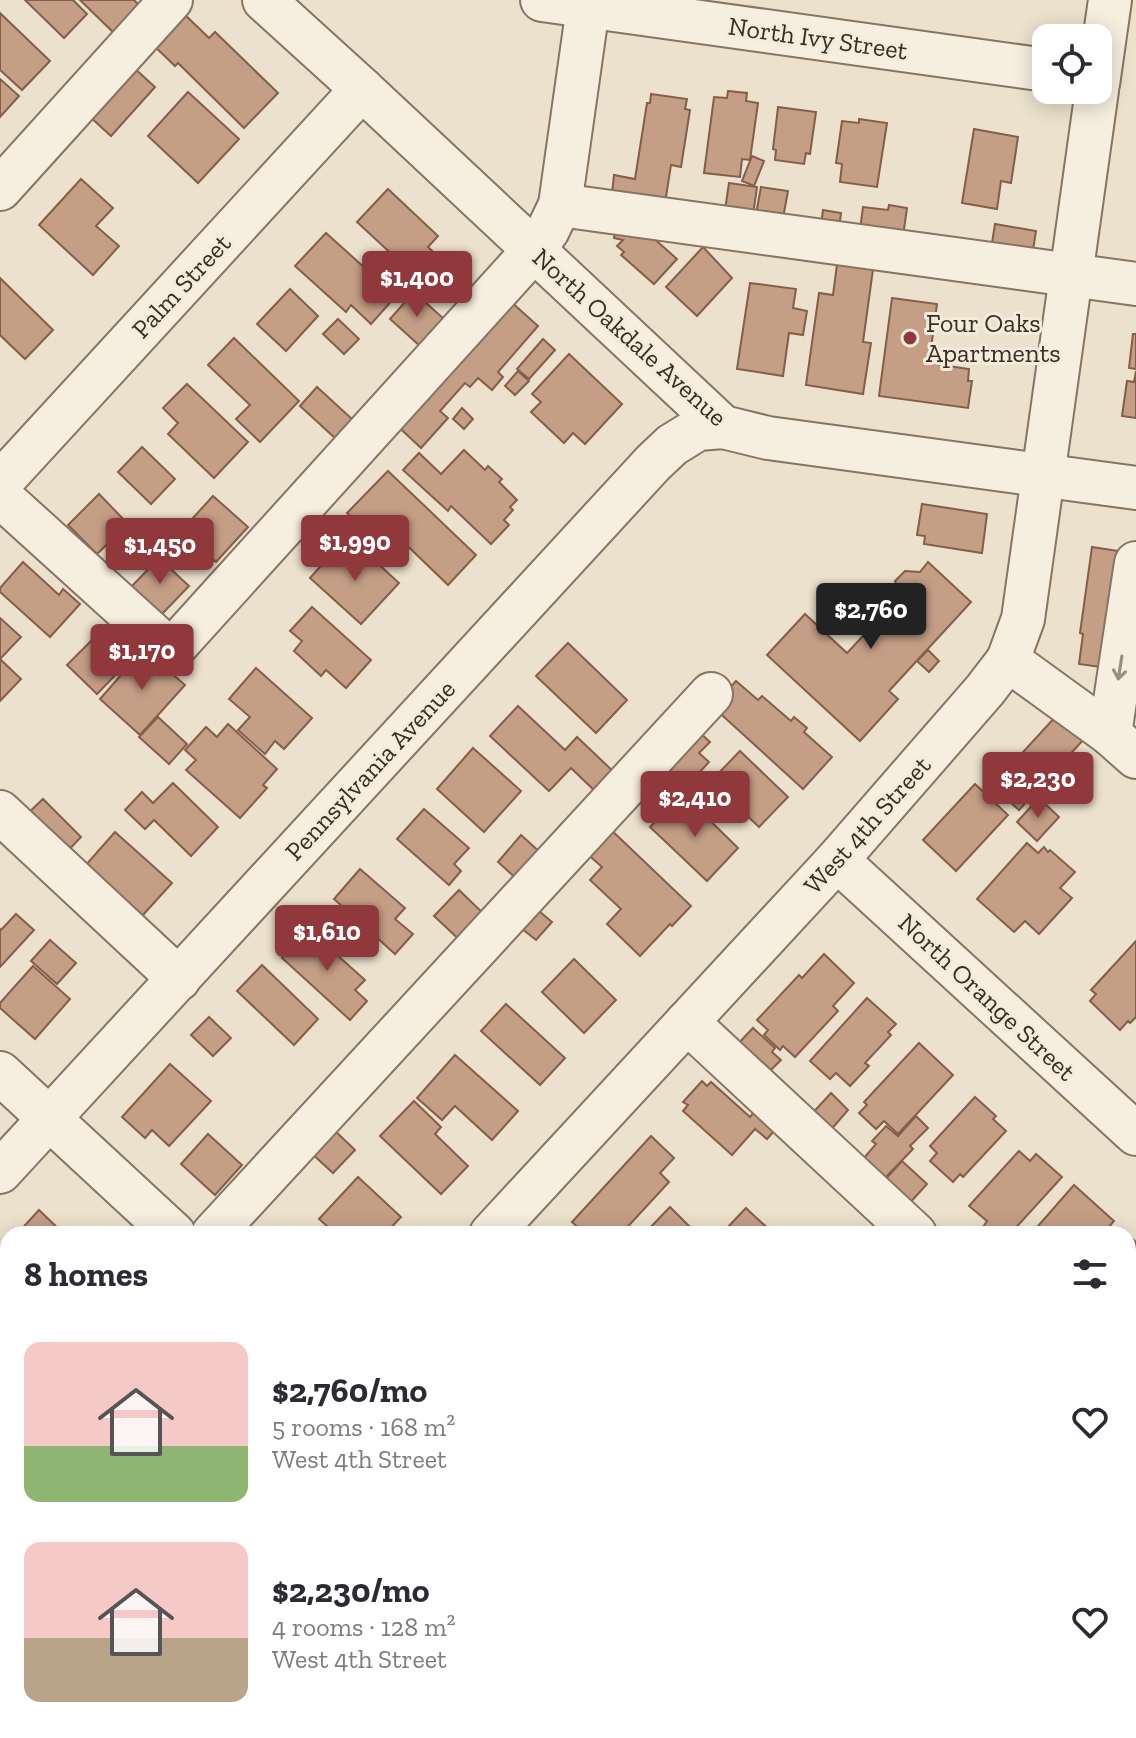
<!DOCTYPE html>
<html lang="en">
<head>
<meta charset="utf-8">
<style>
	:root { --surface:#fff; --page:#f7f7f7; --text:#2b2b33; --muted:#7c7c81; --accent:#90383c }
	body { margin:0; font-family:"Zilla Slab",serif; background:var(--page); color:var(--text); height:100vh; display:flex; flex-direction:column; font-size:30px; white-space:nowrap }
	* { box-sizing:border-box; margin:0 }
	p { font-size:26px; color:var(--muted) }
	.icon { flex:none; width:44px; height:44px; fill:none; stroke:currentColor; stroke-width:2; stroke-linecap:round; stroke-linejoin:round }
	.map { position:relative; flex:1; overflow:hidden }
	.details { position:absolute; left:0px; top:1226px; width:1136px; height:512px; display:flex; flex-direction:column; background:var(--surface); border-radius:24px 24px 0 0; box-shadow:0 4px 20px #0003 }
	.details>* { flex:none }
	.tools { position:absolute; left:1032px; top:24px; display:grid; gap:16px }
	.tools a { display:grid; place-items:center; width:80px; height:80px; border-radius:16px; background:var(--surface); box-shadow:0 4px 20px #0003; font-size:40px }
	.price { position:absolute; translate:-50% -68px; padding:0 18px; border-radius:8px; background:var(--accent); color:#fff; font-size:26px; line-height:52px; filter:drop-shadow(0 2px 4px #0008) }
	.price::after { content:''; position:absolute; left:50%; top:48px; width:24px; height:18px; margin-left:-12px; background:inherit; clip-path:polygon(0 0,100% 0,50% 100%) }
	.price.active { background:#222; color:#fff }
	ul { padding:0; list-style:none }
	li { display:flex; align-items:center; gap:24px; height:200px; padding:0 24px }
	li span { display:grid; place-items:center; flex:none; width:224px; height:160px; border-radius:16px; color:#555 }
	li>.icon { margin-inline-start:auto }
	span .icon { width:96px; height:96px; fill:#fffc; stroke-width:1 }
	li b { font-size:34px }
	h2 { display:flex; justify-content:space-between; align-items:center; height:96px; padding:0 24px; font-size:34px }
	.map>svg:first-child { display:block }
</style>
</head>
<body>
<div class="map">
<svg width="1136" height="1738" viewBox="0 0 1136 1738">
	<rect width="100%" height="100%" fill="#ebe1cc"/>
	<g fill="#c59e86" stroke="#845e4a" stroke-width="2">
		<polygon points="25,0 73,0 87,14 64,38"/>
		<polygon points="80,0 134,0 143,9 117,36"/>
		<polygon points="180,10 209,38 215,32 278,93 244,128 178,63 175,66 149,41"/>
		<polygon points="0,13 50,61 22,90 0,70"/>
		<polygon points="133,67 155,87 111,136 89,116"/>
		<polygon points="0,79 19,96 0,117"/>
		<polygon points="728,91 747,93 746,101 758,103 750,160 742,159 740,177 704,173 714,97 727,98"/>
		<polygon points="188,92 239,139 198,183 148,136"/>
		<polygon points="651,94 687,99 685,109 690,110 681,167 671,165 665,203 612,194 614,175 635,179 647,103 650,103"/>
		<polygon points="778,107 816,112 810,154 806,153 804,164 775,160 776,150 773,149"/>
		<polygon points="859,119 887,123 877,187 840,182 842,164 836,163 842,121 859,123"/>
		<polygon points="974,129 1018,137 1011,183 1001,181 997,209 962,203"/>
		<polygon points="752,156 764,161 754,186 742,181"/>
		<polygon points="81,179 113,208 96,226 119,246 93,275 39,225"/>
		<polygon points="729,183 757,187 753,215 725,210"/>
		<polygon points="761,187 788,191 783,218 756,214"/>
		<polygon points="388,189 438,236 428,247 444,262 424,284 357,222"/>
		<polygon points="889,205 907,208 903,236 860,230 863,207 888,210"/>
		<polygon points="823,210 841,213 839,228 821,225"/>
		<polygon points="616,224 651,236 677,259 654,284 621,255 624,252 617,246 623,240 614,238"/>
		<polygon points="995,224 1036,231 1032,257 992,243"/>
		<polygon points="326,233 396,296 371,324 351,305 346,312 295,266"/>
		<polygon points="703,247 732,278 697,316 666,287"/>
		<polygon points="838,257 874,262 863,342 871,343 863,394 806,385 819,293 833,295"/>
		<polygon points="0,278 53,330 25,359 0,335"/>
		<polygon points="750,283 796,289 793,308 807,311 803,335 789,333 783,376 737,369"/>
		<polygon points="290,289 318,316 286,351 257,324"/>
		<polygon points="414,292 444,319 420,346 390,319"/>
		<polygon points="892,298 937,304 929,363 969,369 968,381 972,381 968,408 879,396"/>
		<polygon points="509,300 538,326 498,372 503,377 492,390 478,378 470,387 465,383 440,411 448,418 421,448 391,420"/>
		<polygon points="338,319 359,339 344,354 323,334"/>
		<polygon points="1133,334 1136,334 1136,369 1129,368"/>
		<polygon points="234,338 299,401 260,442 236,419 250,405 208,365"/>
		<polygon points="543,339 555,350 529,379 517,369"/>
		<polygon points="569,354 622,404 585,444 573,433 564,443 531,412 541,402 532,394"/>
		<polygon points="518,371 529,381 515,395 505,386"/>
		<polygon points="1136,371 1136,418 1122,416 1127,381 1134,382"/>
		<polygon points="187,384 248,442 214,478 168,434 178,423 163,408"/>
		<polygon points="317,387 352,419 335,438 300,406"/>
		<polygon points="462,408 473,419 464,429 453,419"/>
		<polygon points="142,447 175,479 151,504 118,472"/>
		<polygon points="464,450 485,470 488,466 502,479 499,482 517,500 510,507 513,510 504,520 509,525 491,544 451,506 448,511 403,470 419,453 441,474"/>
		<polygon points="388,471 476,555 448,585 390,529 377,542 347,513"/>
		<polygon points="99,494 128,524 97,554 68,525"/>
		<polygon points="213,496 248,527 216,562 182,530"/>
		<polygon points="922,504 987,514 982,553 924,544 925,536 917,535"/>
		<polygon points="1092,547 1132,553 1115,669 1079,664 1083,634 1080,633"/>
		<polygon points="361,548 399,583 361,624 310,578 335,550 348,562"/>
		<polygon points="159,558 189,586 161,615 132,586"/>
		<polygon points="23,562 59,595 63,589 80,604 50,637 0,592 0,588"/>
		<polygon points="928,562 971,602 889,691 898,699 860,741 767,655 805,614 847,653 864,635 856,627 866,615 873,622 899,593 895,581 905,571 920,572"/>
		<polygon points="312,607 371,660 346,688 326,670 321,676 294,651 302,641 290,631"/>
		<polygon points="0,618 21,637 0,659"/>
		<polygon points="94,638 124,666 97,694 67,665"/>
		<polygon points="568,643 627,700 596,733 536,676"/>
		<polygon points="144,649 185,685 140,735 100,699"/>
		<polygon points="928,650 939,661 929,672 917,661"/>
		<polygon points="0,659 21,679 0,701"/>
		<polygon points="256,668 312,718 284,749 275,741 265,754 238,730 250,717 229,699"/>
		<polygon points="736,681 758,700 762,696 791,721 794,717 807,728 804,732 832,757 803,789 713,707"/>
		<polygon points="518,706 565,750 577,737 617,775 599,795 571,768 549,791 490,736"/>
		<polygon points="1058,714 1085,738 1019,810 992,786"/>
		<polygon points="158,717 187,744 169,764 139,737"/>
		<polygon points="228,724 277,769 263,785 267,788 240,818 186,770 196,760 185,750 206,727 217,737"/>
		<polygon points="698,731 710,742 699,753 709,762 685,788 663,767"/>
		<polygon points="473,748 521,791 484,832 437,789"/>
		<polygon points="740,751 788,797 759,827 711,781"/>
		<polygon points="173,783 218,827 191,856 154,820 145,829 125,810 142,792 153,803"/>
		<polygon points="975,784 1008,815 956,871 923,840"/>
		<polygon points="1039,798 1059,817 1037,841 1017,822"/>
		<polygon points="43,799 81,837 63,856 24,817"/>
		<polygon points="688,799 738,848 707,881 650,827 668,809 673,814"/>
		<polygon points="424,809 469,848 454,864 461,871 449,885 397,839"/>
		<polygon points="607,826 691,906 672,926 670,924 640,956 607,924 621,909 590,880 602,867 584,851"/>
		<polygon points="115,832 172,883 142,916 85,866"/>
		<polygon points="521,835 542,854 518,880 498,862"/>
		<polygon points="1027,843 1038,853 1044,847 1048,852 1050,850 1075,872 1060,888 1072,898 1039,934 1025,921 1014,932 977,899"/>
		<polygon points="360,869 405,908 395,919 413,934 395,954 334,899"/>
		<polygon points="459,890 488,918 464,944 434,916"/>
		<polygon points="532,905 552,922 536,940 516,924"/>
		<polygon points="16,914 34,930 0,967 0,929 1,930"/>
		<polygon points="308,929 365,980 355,990 367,1001 350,1020 282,958"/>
		<polygon points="50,940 76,963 57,984 31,961"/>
		<polygon points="1136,941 1136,1017 1130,1023 1128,1021 1120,1030 1090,1001 1096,994 1091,990"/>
		<polygon points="824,954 854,983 833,1006 838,1011 795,1057 783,1046 780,1050 764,1035 768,1030 757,1020 799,975 802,978"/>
		<polygon points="574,959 616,1000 584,1033 542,992"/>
		<polygon points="262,965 318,1019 294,1045 237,991"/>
		<polygon points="33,966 70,999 35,1039 0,1008 0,1003"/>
		<polygon points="867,998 896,1024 888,1032 891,1035 865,1063 869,1066 850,1086 836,1073 830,1079 810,1061"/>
		<polygon points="506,1004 565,1058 540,1085 481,1031"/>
		<polygon points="209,1017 231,1038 213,1056 191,1035"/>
		<polygon points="753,1028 775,1048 772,1052 781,1060 771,1070 762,1062 758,1066 736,1046"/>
		<polygon points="919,1043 953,1075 898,1134 884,1121 876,1129 859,1113 867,1105 864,1102"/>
		<polygon points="455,1055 518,1111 492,1140 455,1106 442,1120 417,1098"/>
		<polygon points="170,1064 211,1101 169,1146 152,1130 145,1138 122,1117"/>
		<polygon points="702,1081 707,1086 711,1082 750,1117 761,1104 781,1123 767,1139 755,1129 732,1155 683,1111 688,1105 683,1102"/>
		<polygon points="831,1093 848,1110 829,1132 810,1116"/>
		<polygon points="975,1097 996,1116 993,1119 1006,1131 963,1177 960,1174 953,1182 930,1161 937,1153 930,1146"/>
		<polygon points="414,1101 441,1127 435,1134 468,1166 441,1194 380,1136"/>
		<polygon points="916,1116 928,1128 910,1146 913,1149 885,1178 864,1158 876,1144 872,1141 886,1126 898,1136"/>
		<polygon points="332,1128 355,1150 333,1173 310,1152"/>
		<polygon points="208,1134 242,1165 215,1195 181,1164"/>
		<polygon points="651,1136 674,1158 660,1173 669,1182 621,1234 585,1234 572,1222"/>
		<polygon points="1019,1151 1030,1161 1036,1154 1062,1177 1011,1233 1008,1231 1006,1234 991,1234 983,1227 987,1221 969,1206"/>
		<polygon points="902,1161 927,1184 907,1206 882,1183"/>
		<polygon points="358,1177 401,1217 385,1234 336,1234 319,1219"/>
		<polygon points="1074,1185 1114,1221 1103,1234 1031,1234"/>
		<polygon points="670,1207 697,1234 644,1234"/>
		<polygon points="746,1208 748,1210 774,1234 729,1234 725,1230"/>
		<polygon points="39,1210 64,1234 17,1234"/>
		<polygon points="1128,1235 1136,1242 1136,1298 1128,1306"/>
		<polygon points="8,1294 8,1321 0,1329 0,1302"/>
		<polygon points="1136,1342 1136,1364 1128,1356 1128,1351"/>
		<polygon points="0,1491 8,1499 8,1518 0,1526"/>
		<polygon points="8,1527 8,1585 0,1578 0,1535"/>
		<polygon points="1128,1577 1136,1584 1136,1602 1128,1610"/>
		<polygon points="0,1634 8,1642 8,1647 0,1655"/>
		<polygon points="126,1730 133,1730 142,1738 119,1738"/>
		<polygon points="168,1730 210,1730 203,1738 177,1738"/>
		<polygon points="239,1730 282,1730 290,1738 231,1738"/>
		<polygon points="500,1730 559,1730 552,1738 500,1738 496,1735"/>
		<polygon points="602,1730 608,1730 617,1738 586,1738 591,1732 596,1736"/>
		<polygon points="714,1730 763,1730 756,1738 721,1738"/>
		<polygon points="775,1730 803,1730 810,1736 808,1738 767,1738"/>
		<polygon points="824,1730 851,1730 844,1738 833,1738"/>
		<polygon points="868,1730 914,1730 922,1738 856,1738 860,1734 862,1736"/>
	</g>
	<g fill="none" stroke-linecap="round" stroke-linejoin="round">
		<defs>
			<g id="minor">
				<polyline points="264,0 362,89 723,427 768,438 1136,488"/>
				<polyline points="542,0 1046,70"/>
				<polyline points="1098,84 1110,0"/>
				<polyline points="0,189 171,0"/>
				<polyline points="560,205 1136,284"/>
				<polyline points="0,483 362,89"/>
				<polyline points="0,496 171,651 534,250 548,230 560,205 589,0"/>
				<polyline points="1008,660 1110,734 1136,757"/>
				<polyline points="1110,734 1136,563"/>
				<polyline points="0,812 179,979"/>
				<polyline points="837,860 1136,1134"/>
				<polyline points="687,1022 915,1234"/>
				<polyline points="0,1073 174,1234"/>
				<polyline points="0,1172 653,463 672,445 698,429 723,427"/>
				<polyline points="213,1234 711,694"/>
				<polyline points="491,1234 837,860 985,690 1008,660 1023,619 1097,90"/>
				<polyline points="0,1357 8,1365"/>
				<polyline points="1128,1431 1136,1439"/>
				<polyline points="0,1465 8,1457"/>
				<polyline points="397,1730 406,1738"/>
				<polyline points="697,1730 706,1738"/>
				<polyline points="1013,1730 1021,1738"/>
				<polyline points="21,1738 28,1730"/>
			</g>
		</defs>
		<use href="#minor" stroke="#877462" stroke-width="46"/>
		<use href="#minor" stroke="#f6eedf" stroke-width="42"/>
	</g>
	<defs><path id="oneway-shaft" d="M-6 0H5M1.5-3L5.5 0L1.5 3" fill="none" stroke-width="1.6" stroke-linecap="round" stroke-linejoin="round" transform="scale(2)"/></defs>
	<use stroke="#988e81" href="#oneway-shaft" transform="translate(1120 668) rotate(99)"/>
	<circle fill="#90383c" stroke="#f3ebdb" stroke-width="3" cx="910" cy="338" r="8"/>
	<g text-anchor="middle" stroke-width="6" stroke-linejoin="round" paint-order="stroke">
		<g font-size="26" fill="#392d23" stroke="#f3ebdb">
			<text transform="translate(818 38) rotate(8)" y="9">North Ivy Street</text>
			<text transform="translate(181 286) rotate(-47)" y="9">Palm Street</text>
			<text transform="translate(630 337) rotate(42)" y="9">North Oakdale Avenue</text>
			<text transform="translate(370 770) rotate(-47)" y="9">Pennsylvania Avenue</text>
			<text transform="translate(867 825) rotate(-48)" y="9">West 4th Street</text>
			<text transform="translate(987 997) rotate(43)" y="9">North Orange Street</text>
		</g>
		<g font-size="26" fill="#392d23" stroke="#f3ebdb" text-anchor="start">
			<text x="926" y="332">Four Oaks<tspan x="926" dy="30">Apartments</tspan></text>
		</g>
	</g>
</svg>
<div class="tools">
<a><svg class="icon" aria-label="locate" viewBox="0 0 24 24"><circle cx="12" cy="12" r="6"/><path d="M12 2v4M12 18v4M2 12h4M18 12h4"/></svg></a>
</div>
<b class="price" style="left:417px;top:319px">$1,400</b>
<b class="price" style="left:355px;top:583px">$1,990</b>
<b class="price" style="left:160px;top:586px">$1,450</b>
<b class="price active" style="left:871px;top:651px">$2,760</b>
<b class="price" style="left:142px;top:692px">$1,170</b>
<b class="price" style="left:1038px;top:820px">$2,230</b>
<b class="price" style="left:695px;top:839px">$2,410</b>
<b class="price" style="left:327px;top:973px">$1,610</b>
<section class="details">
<h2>8 homes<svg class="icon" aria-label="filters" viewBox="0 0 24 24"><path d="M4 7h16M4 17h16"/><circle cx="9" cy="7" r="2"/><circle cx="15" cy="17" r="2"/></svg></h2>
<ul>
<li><span style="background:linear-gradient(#f6c9c9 65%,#8fb573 0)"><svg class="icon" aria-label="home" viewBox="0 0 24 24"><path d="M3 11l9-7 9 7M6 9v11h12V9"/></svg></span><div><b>$2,760/mo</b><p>5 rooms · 168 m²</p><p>West 4th Street</p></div><svg class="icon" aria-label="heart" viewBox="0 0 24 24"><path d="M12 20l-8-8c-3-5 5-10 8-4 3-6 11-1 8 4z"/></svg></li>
<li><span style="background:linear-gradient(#f6c9c9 60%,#b9a48a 0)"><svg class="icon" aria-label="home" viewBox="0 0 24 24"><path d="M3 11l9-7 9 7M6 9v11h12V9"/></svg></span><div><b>$2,230/mo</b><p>4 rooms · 128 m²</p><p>West 4th Street</p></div><svg class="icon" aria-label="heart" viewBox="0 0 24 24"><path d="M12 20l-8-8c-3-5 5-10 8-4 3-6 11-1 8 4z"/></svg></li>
</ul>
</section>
</div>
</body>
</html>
